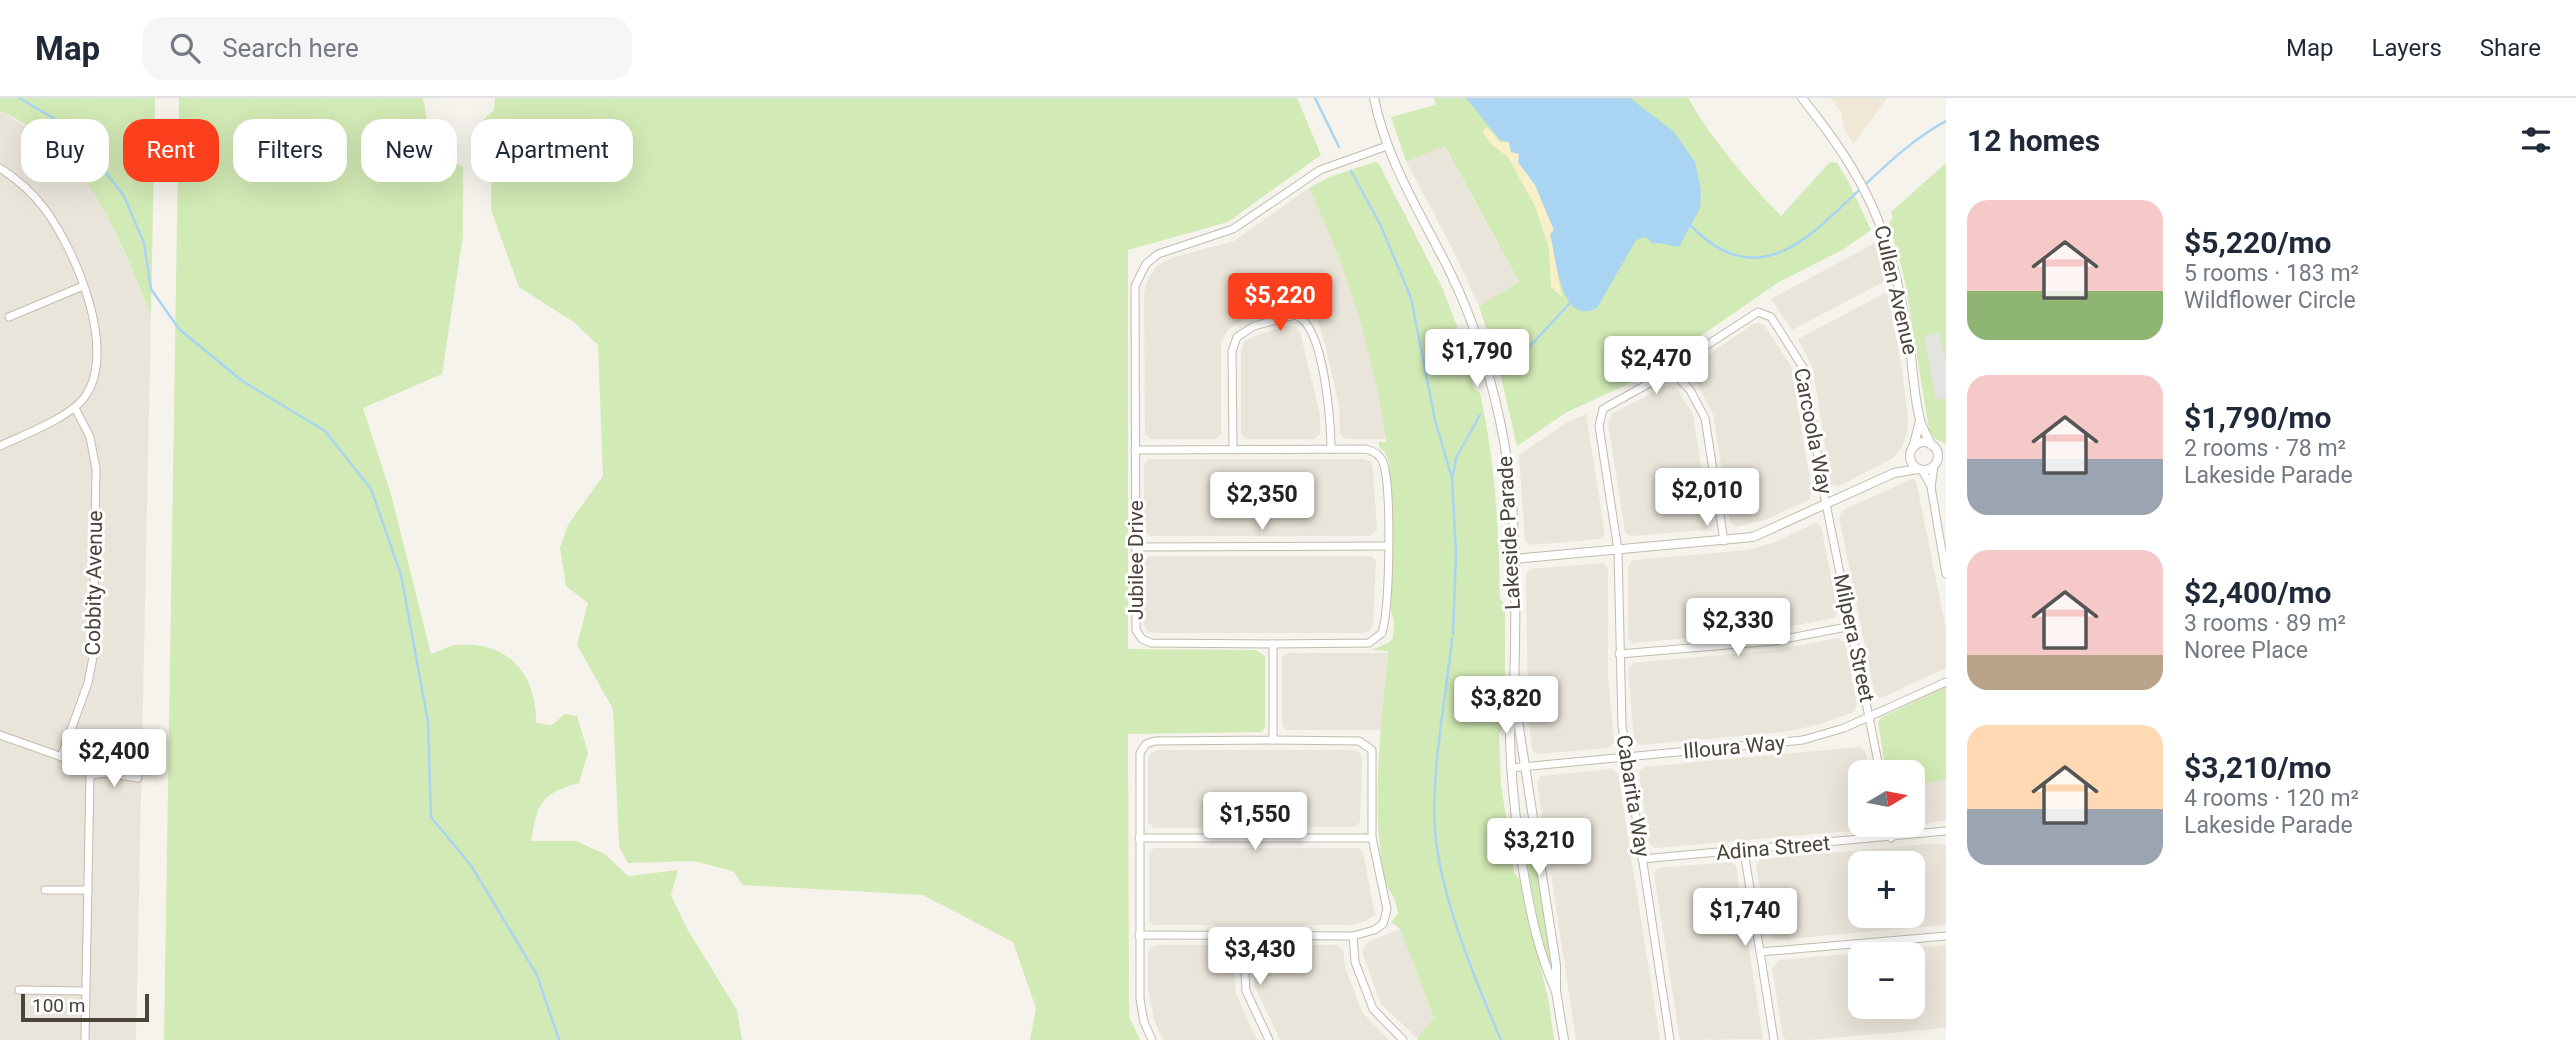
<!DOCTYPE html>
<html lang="en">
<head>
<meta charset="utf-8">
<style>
	:root { --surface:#fff; --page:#f6f6f7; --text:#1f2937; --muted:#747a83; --line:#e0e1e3; --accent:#fc3f1d }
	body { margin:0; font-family:Roboto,sans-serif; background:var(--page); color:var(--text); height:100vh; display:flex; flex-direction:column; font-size:26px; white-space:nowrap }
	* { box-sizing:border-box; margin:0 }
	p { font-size:23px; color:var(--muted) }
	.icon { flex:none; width:38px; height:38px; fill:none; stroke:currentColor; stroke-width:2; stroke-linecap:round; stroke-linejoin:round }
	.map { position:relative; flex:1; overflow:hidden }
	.details { display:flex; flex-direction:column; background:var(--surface); width:630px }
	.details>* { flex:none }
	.hud { position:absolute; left:21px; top:21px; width:665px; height:63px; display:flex; gap:14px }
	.needle { width:46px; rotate:80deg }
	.buttons { position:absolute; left:1848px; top:662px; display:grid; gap:14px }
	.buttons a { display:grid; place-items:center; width:77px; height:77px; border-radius:14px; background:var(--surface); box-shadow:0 7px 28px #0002; font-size:35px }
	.scale { position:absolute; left:21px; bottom:18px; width:128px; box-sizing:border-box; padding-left:7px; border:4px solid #4b4439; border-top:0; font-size:19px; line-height:24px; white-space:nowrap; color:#4b4439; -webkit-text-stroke:5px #fff; paint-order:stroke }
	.price { position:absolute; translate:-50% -60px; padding:0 16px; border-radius:7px; background:#fff; color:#222; font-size:23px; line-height:46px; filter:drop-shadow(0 2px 4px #0008) }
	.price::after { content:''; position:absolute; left:50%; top:42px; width:21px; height:16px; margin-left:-10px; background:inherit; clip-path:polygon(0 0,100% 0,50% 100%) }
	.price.current { background:var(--accent); color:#fff }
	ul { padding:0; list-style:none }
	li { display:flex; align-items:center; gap:21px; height:175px; padding:0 21px }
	li span { display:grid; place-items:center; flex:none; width:196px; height:140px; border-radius:21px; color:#555 }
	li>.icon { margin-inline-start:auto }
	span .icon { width:84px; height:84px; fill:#fffc; stroke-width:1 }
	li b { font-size:30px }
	h2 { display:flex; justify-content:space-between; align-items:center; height:84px; padding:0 21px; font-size:30px }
	.pill { padding:0 24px; border-radius:21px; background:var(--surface); box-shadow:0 7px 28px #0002; font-size:24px; line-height:63px }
	.pill.current { background:var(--accent); color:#fff }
	header { display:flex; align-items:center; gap:42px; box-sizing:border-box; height:98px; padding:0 35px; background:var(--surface); border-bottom:2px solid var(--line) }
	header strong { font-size:33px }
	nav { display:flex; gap:38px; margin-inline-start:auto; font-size:24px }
	.search { width:490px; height:63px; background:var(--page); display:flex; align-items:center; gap:18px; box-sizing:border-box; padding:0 24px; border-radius:21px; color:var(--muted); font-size:26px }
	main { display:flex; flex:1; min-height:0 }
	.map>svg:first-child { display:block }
</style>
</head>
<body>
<header>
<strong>Map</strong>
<div class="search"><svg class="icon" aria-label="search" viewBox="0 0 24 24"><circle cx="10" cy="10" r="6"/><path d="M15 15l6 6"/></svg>Search here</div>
<nav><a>Map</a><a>Layers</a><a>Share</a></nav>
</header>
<main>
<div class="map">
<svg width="1946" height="942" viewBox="0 0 1946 942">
	<rect width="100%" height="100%" fill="#f6f3ec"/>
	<g fill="#eae5da" fill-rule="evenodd">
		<polygon points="0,13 46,40 86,80 106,113 151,217 136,942 0,942"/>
		<polygon points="1444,47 1519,185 1479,208 1452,150 1406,63"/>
		<polygon points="1309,90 1327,127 1363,228 1380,300 1386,341 1345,341 1340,336 1339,308 1325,246 1310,200 1245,220 1228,232 1221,243 1221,336 1216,341 1150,341 1145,336 1144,195 1148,180 1157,168 1171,160 1234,143"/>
		<polygon points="1875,145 1885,183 1792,232 1771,201"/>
		<polygon points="1887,194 1901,265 1908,319 1907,333 1902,349 1893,360 1837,389 1831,386 1813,270 1798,241"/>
		<polygon points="1759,225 1764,227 1791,268 1812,394 1809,402 1765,422 1735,429 1730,424 1713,316 1691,274 1695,266 1753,226"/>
		<polygon points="1288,227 1295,228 1300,234 1320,317 1320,336 1315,341 1247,341 1241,336 1241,254 1244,244 1252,239"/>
		<polygon points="1669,286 1677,291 1693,317 1710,426 1706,432 1631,438 1625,434 1608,324 1612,316"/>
		<polygon points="1586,316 1605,436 1600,441 1531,447 1525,443 1519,357 1566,325"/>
		<polygon points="1149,361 1363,361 1370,363 1373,369 1377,432 1371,438 1150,438 1144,433 1144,366"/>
		<polygon points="1912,381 1916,383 1946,531 1946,570 1881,600 1875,597 1839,419 1843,412"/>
		<polygon points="1815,425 1821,428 1838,514 1834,520 1765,533 1633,545 1628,540 1628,468 1633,462 1748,452 1775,444"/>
		<polygon points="1149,458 1371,458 1376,463 1373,526 1370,533 1363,535 1154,535 1147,533 1144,526 1144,463"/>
		<polygon points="1603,465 1608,470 1608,579 1614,644 1609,650 1537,656 1532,651 1528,613 1526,477 1530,471"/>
		<polygon points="1838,540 1845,545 1857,607 1853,614 1821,626 1784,634 1640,647 1634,642 1628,571 1633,565 1775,552"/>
		<polygon points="1287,555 1387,555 1381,632 1287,632 1282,627 1282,560"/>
		<polygon points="1860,649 1865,654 1869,674 1860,674 1860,726 1877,726 1874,731 1655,750 1649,745 1639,674 1643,669"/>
		<polygon points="1158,652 1353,652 1360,655 1362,663 1360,724 1355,729 1154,730 1148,724 1148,662 1151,655"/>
		<polygon points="1612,671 1618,676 1660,942 1576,942 1537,684 1541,678"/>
		<polygon points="1946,682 1946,722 1924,726 1904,728 1902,726 1913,726 1913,688"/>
		<path d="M 1940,745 L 1946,748 L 1946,827 L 1776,842 L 1767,835 L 1756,766 L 1761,761 ZM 1860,765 L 1913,765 L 1913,817 L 1860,817 Z"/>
		<polygon points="1154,750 1358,750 1363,754 1375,817 1363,824 1349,827 1153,827 1149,822 1149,755"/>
		<polygon points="1731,764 1736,768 1763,941 1680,942 1654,775 1658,770"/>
		<polygon points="1400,831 1434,920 1417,940 1381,906 1363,857 1363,851 1368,844"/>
		<polygon points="1159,847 1227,847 1232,852 1236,896 1257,942 1163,942 1154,922 1148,891 1148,856 1151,849"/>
		<polygon points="1258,847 1338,847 1343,852 1345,869 1362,914 1389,942 1280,942 1255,889 1252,852"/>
		<path d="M 1946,847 L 1946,930 L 1808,942 L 1786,942 L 1783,939 L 1772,871 L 1779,862 ZM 1860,856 L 1913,856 L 1913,908 L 1860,908 Z"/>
	</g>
	<polygon fill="#efe8d6" points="1830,0 1887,0 1854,46 1844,32 1841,14"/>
	<g fill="#d2eab5">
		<path d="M 0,0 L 155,0 L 151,217 C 115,133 91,53 0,13 Z"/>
		<path d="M 179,0 L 423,0 L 433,55 L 463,69 L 463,138 L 442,276 L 363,310 L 391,396 L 431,556 C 439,554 447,548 456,547 C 507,542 537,576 536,625 L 552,627 L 565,616 L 577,618 L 588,655 L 579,685 C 541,695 537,706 531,743 L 576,743 L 605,756 L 628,778 L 678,772 L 671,797 L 686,829 L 737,912 L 742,942 L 164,942 Z"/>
		<polygon points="495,0 1297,0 1321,57 1228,124 1128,152 1128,551 1256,552 1265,558 1265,629 1262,634 1128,636 1129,919 1140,942 1030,942 1036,910 1013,844 923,797 743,787 733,773 694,763 628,765 619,748 613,611 577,547 588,505 566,488 560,450 568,427 603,378 598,247 575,225 519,189 491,112 491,48 480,25 494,12"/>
		<path d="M 1434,0 L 1688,0 C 1713,43 1746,82 1781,118 L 1830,64 L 1837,65 L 1849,85 L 1871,132 L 1844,151 L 1779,184 L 1635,283 L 1567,314 L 1517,348 L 1499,270 L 1479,208 L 1519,184 L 1445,48 L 1406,63 L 1391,19 L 1435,7 Z"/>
		<path d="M 1375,64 L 1379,66 L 1441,187 L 1469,259 L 1467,266 L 1474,291 L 1480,295 C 1495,363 1499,430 1500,500 L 1505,507 L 1505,628 L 1499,635 L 1501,686 L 1514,775 L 1520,782 L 1549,905 L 1554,942 L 1418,942 L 1417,940 L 1434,920 L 1400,831 L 1391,824 L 1398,816 C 1397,804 1392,795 1385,786 C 1370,708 1381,631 1388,553 L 1371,552 L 1388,545 L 1393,540 L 1394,524 L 1391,512 L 1393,443 L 1389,364 L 1385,354 L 1379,349 L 1379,344 L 1386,344 L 1386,341 C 1373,253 1347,170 1309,90 L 1332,78 Z"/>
		<polygon points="1946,65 1946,346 1935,341 1929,332 1905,183 1889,124 1893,121 1891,114"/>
		<polygon points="1946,589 1946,682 1913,688 1913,674 1886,674 1878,624 1882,619"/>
		<polygon points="1535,759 1551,862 1548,863 1539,830 1526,760"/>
	</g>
	<polygon fill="#f9efc9" points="1487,29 1500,44 1509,44 1511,54 1517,54 1521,60 1518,64 1535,87 1554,132 1550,136 1562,199 1551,189 1549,150 1535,108 1508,59 1491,46 1482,33"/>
	<polygon fill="#e5e3e0" points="1939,235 1946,265 1946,300 1936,302 1924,238"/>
	<path fill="#a9d4f2" d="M 1466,0 L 1630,0 L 1674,34 L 1695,64 L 1701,92 L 1700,110 L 1679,149 L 1658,145 L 1653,146 L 1646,139 L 1636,142 L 1597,210 C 1559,230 1556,155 1550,136 L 1554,132 L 1535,87 L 1518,64 L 1519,56 L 1511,54 L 1509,44 L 1500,42 Z"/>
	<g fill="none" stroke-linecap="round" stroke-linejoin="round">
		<g stroke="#a9d4f2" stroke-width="2.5">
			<polyline points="19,0 55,21 83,45 124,98 144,145 151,191 179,231 241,282 325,333 371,391 401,477 428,624 431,719 472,769 537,877 559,942"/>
			<polyline points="1315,0 1339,49"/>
			<polyline points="1351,73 1380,126 1411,200 1435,322 1452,380 1456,454 1453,536"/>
			<path d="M 1690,127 C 1755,193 1802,147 1855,96 C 1883,70 1912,41 1946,23"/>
			<polyline points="1503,277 1572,203"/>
			<polyline points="1453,377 1456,360 1480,317"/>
			<path d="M 1452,540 C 1446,601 1431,671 1435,733 C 1440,797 1475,882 1501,942"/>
		</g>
		<defs>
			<g id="minor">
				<path d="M 0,70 C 17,81 32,94 44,110 C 75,151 119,253 84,300 C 69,320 23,337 0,348"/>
				<polyline points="9,219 83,188"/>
				<polyline points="1675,276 1687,260 1758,214 1771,219 1804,271 1823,391 1880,674"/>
				<path d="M 1233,351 L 1232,253 L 1237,239 L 1254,228 L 1295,217 C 1324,225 1331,324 1331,351"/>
				<path d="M 1135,352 L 1366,351 C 1374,353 1380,357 1383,364 C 1392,390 1390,509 1382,535 L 1369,545 L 1273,546"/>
				<polyline points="1934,368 1931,389 1946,476"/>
				<polyline points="1922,372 1931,388"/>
				<polyline points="1135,449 1388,448"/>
				<polyline points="1619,556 1774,543 1852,528"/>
				<polyline points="0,637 82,666 90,677 85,942"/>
				<polyline points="61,659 88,585 93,559 96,371 90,339 75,310"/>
				<polyline points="1511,670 1803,642 1844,630 1946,584"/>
				<polyline points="90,677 106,675 138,680"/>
				<polyline points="1889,726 1891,740"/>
				<polyline points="1139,740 1372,740"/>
				<polyline points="1744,753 1774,942"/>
				<polyline points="1642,761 1946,733"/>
				<polyline points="45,792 88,792"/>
				<polyline points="1139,837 1353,838 1374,832 1383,826 1387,811 1372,740 1372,652 1359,643 1273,642"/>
				<polyline points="1243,838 1246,893 1269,942"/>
				<polyline points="1353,838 1355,864 1373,911 1403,942"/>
				<polyline points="1760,854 1946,838"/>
				<polyline points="19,892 86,893"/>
				<polyline points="1152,942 1144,924 1140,901 1140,655 1146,646 1155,643 1273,642 1273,546 1151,545 1142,541 1136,532 1135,188 1146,166 1158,156 1233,131 1320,72 1387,48"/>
				<polyline points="1670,942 1622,627 1618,452 1599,328 1603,311 1664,277 1675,276 1690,292 1705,320 1724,443"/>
			</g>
			<g id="tertiary">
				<path d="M 1374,0 C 1387,64 1421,116 1450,174 C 1473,221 1489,272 1500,323 C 1519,410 1516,509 1514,597 C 1514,611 1510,625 1510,639 C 1511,684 1516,727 1523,771 C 1530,813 1538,854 1556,893"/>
				<path d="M 1802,0 C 1869,84 1889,131 1908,237 C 1913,264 1913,295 1920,322 C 1922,330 1928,339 1931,347"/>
				<circle cx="1924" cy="358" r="14"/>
				<polyline points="1913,350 1920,323"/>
				<polyline points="1514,461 1753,439 1894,375 1918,371"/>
				<polyline points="1515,604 1556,867 1556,893 1564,942"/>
			</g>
		</defs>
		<use href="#minor" stroke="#c2bbae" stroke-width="9"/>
		<use href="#tertiary" stroke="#c2bbae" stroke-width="10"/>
		<use href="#minor" stroke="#fff" stroke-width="7"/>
		<use href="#tertiary" stroke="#fff" stroke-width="8"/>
	</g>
	<g text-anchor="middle" stroke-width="6" stroke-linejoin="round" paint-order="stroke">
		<g font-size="21" fill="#4b4439" stroke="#fff">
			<text transform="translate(1896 192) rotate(77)" y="7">Cullen Avenue</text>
			<text transform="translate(1813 333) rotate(79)" y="7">Carcoola Way</text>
			<text transform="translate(1509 435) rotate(-93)" y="7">Lakeside Parade</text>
			<text transform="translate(1136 462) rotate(-90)" y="7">Jubilee Drive</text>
			<text transform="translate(94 485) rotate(-89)" y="7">Cobbity Avenue</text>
			<text transform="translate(1854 540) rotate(78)" y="7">Milpera Street</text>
			<text transform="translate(1734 649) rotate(-5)" y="7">Illoura Way</text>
			<text transform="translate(1633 698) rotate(81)" y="7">Cabarita Way</text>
			<text transform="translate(1773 750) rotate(-5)" y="7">Adina Street</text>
		</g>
	</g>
</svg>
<div class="buttons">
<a><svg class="needle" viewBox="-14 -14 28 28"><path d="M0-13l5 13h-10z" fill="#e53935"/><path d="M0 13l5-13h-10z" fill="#747a83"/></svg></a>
<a>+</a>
<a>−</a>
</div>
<div class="scale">100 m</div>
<b class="price current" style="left:1280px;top:235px">$5,220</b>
<b class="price" style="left:1477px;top:291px">$1,790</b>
<b class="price" style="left:1656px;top:298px">$2,470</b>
<b class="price" style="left:1707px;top:430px">$2,010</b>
<b class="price" style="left:1262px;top:434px">$2,350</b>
<b class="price" style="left:1738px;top:560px">$2,330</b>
<b class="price" style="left:1506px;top:638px">$3,820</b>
<b class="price" style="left:114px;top:691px">$2,400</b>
<b class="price" style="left:1255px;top:754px">$1,550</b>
<b class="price" style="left:1539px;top:780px">$3,210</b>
<b class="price" style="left:1745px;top:850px">$1,740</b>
<b class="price" style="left:1260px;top:889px">$3,430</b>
<div class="hud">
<a class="pill">Buy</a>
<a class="pill current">Rent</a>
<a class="pill">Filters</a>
<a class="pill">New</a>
<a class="pill">Apartment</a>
</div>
</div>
<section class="details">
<h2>12 homes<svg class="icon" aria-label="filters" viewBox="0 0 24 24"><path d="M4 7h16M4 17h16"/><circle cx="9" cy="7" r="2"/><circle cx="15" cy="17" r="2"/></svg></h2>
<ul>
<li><span style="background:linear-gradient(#f6c9c9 65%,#8fb573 0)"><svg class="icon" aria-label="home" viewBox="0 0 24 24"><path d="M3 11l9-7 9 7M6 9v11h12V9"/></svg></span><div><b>$5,220/mo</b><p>5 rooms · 183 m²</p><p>Wildflower Circle</p></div></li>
<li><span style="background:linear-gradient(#f6c9c9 60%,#9aa5b1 0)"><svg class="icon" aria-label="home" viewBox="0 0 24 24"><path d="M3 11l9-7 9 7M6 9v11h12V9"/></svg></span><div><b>$1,790/mo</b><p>2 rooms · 78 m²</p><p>Lakeside Parade</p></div></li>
<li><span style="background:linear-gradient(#f6c9c9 75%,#b9a48a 0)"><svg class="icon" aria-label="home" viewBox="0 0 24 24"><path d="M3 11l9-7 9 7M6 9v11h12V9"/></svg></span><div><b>$2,400/mo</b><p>3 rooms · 89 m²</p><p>Noree Place</p></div></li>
<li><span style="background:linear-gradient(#ffd9b3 60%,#9aa5b1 0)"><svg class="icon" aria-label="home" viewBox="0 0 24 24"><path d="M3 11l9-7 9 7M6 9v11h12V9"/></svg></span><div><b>$3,210/mo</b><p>4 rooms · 120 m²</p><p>Lakeside Parade</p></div></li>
</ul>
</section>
</main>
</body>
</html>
